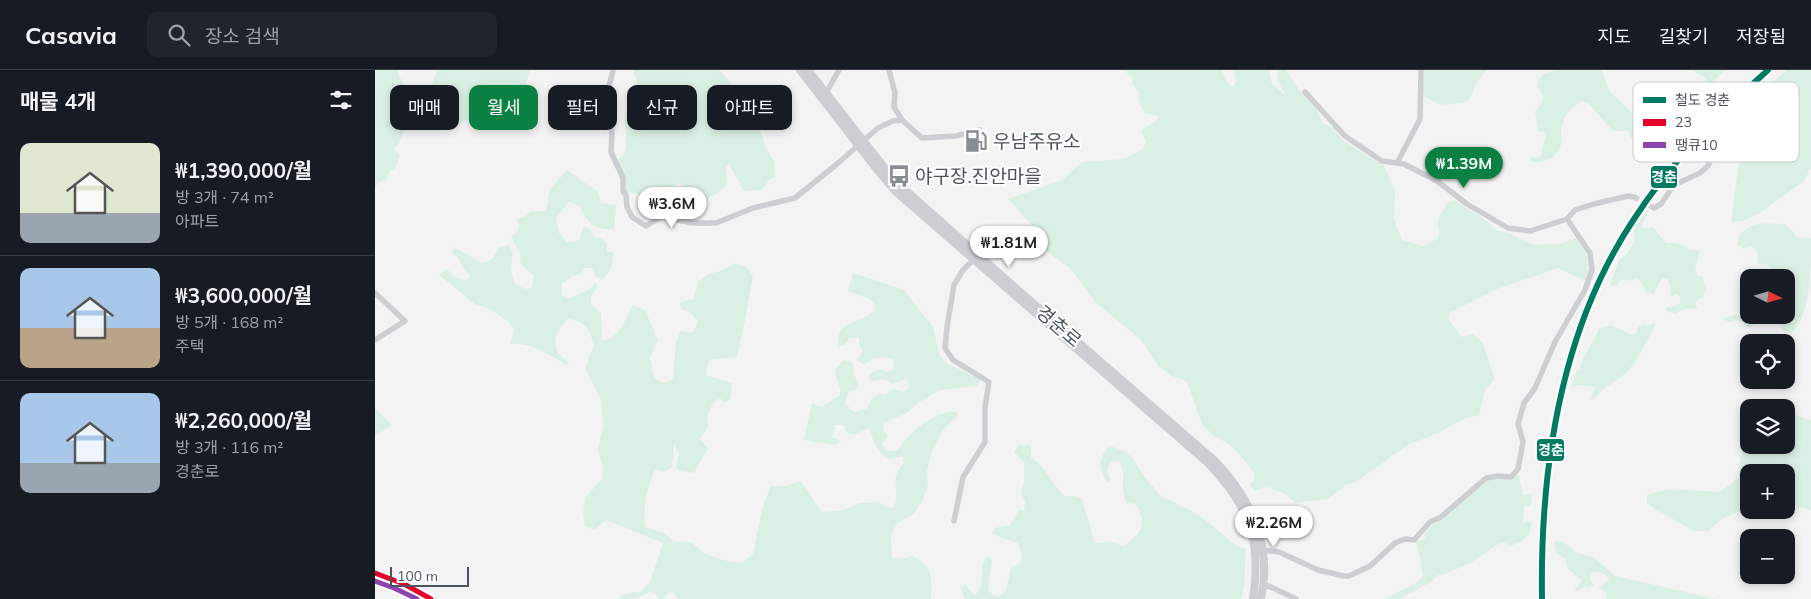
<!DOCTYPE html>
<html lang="ko">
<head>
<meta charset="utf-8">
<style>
	:root { --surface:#171b24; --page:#20242c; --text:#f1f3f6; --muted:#9ea1a6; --line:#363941; --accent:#0b8043 }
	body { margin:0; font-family:Mulish,"Noto Sans KR",sans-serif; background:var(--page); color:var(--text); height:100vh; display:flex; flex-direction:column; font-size:19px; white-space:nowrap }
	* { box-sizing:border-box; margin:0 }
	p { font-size:16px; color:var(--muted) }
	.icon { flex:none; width:28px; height:28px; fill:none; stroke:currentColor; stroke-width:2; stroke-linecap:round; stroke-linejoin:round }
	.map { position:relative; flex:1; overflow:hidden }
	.side { display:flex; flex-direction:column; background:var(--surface); width:375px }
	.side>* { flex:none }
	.top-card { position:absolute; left:15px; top:15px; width:475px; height:45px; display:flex; gap:10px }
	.needle { width:32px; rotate:95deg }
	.tools { position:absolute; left:1365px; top:199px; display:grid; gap:10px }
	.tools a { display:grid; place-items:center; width:55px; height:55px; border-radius:10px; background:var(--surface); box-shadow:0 2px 8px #0003; font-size:25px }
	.scale { position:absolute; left:15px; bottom:12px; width:79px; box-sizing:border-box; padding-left:5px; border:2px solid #4c535e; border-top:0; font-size:14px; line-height:18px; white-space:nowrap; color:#4c535e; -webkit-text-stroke:4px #fff; paint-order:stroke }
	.price { position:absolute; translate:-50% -42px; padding:0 11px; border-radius:18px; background:#fff; color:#222; font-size:16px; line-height:32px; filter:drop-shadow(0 1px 2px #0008) }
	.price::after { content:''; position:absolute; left:50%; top:30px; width:15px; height:11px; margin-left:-8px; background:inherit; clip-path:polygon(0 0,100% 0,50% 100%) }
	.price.selected { background:var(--accent); color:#fff }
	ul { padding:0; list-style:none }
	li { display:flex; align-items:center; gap:15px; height:125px; padding:0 20px }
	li+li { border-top:1px solid var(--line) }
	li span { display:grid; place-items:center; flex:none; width:140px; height:100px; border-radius:10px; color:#555 }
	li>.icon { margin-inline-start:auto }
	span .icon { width:60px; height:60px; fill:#fffc; stroke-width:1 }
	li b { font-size:21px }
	h2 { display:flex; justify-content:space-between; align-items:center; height:60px; padding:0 20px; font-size:21px }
	.chip { padding:0 18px; border-radius:10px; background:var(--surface); box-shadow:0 2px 8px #0003; font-size:18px; line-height:45px }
	.chip.selected { background:var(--accent); color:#fff }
	header { display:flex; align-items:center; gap:30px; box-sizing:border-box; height:70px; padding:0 25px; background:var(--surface); border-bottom:1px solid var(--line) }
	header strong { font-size:24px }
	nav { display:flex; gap:28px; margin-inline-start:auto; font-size:18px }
	.search { width:350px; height:45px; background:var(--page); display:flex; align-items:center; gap:12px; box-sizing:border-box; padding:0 18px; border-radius:10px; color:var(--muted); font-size:19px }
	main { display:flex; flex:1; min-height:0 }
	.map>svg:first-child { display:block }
</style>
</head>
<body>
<header>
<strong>Casavia</strong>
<div class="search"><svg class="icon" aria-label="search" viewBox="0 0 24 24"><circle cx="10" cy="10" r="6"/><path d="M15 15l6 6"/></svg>장소 검색</div>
<nav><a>지도</a><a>길찾기</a><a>저장됨</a></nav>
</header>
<main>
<section class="side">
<h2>매물 4개<svg class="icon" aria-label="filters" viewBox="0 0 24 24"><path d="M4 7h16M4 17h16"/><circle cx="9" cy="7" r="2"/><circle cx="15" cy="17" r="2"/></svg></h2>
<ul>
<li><span style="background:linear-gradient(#dfe7d0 70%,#9aa5b1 0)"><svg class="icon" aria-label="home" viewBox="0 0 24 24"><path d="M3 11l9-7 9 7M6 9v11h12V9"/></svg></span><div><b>₩1,390,000/월</b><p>방 3개 · 74 m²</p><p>아파트</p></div></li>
<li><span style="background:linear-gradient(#a9c7e8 60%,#b9a48a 0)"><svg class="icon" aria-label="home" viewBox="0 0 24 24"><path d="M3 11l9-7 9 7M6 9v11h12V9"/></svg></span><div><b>₩3,600,000/월</b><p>방 5개 · 168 m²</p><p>주택</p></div></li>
<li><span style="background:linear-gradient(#a9c7e8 70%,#9aa5b1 0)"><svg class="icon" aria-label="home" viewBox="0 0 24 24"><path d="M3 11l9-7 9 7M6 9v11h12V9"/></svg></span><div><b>₩2,260,000/월</b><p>방 3개 · 116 m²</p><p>경춘로</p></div></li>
</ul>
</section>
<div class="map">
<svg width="1436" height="529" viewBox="0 0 1436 529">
	<rect width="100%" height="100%" fill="#f4f3f3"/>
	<g fill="#dbf0e5">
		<polygon points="0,0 23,0 23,4 34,23 39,33 26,69 19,80 25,85 20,99 15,101 12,109 5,112 0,117"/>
		<path d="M 62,0 L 155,0 C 153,7 151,16 147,22 C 139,35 90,52 75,54 L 70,50 L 59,47 L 51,31 Z"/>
		<polygon points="258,0 345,0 360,19 365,30 382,51 391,78 399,91 400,107 394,110 387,120 369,121 354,94 351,97 352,116 329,132 318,134 309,126 310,117 305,113 298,116 295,125 270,125 251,122 241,89 248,87 251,78 250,45 259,28 262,12"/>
		<path d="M 749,0 L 846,0 L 855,16 L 859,16 L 861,11 L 859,5 L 860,0 L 894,0 C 896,16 898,15 910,25 L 903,11 L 902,0 L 911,0 L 925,21 L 940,36 L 948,54 L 960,58 L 967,70 L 1009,96 L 1020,121 L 1019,149 L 1027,170 L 1049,176 L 1063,168 L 1065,162 C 1059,150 1067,142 1073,132 L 1079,130 L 1112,151 L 1121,160 L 1136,164 L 1160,175 L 1183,174 L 1202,168 C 1213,184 1215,192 1211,211 L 1183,198 L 1122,219 L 1076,242 L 1073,248 L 1086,267 L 1098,264 L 1108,273 L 1120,309 L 1110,320 L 1104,345 L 1088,349 L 1065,362 L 1033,375 L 981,412 L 971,415 L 953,429 L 920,433 L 908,423 L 892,417 L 880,421 L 874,414 L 879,411 L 879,403 L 863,383 L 852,373 L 839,366 L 827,354 L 812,312 L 805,308 L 796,306 L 783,295 L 765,269 L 721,233 L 695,198 L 665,177 L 663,162 L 633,129 L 687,110 L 707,92 L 748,89 L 768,79 L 771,71 L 766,61 L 783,49 L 784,46 L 770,43 L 763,30 L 764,23 L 757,14 L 758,9 Z"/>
		<polygon points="1049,0 1111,0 1102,12 1095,29 1088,33 1066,35 1050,27 1047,20"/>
		<path d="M 1183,0 L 1227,0 L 1234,21 L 1270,55 L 1275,56 L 1288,53 L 1292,55 L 1300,55 L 1291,77 L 1288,79 L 1284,73 L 1279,74 L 1274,79 L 1264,79 L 1270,71 L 1270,67 L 1263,63 L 1260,68 L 1256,68 L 1253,61 L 1238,61 L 1214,34 L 1207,31 C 1196,37 1188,47 1186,59 C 1186,65 1187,70 1186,75 C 1182,88 1168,94 1157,92 L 1155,89 L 1158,87 L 1164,87 C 1169,81 1167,74 1171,67 L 1169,62 L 1163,61 L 1160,42 L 1167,32 L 1168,25 L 1162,17 C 1162,6 1173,1 1183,0 Z"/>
		<polygon points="1317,0 1350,0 1329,21 1331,9"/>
		<polygon points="1412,0 1436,0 1436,98 1429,111 1383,144 1367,151 1356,152 1365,83 1368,75 1389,64 1394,49 1393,37 1382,28 1393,16"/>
		<path d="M 192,100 L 223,122 L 226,133 L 241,135 L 239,160 C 219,159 212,154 205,136 L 194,132 L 181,148 L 184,163 L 192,173 L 204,170 L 209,156 L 216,160 L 219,167 L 227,168 L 232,174 L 232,182 L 238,182 C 239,194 235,202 227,210 L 221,207 L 217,198 L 209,198 L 206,204 L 197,206 L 186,215 L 187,225 L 193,229 L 215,219 L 220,212 L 223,215 L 216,227 L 216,234 L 226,243 L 227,270 C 244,270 251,248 258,235 L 270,240 L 283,270 L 275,288 L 279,307 L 288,313 L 298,309 L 301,272 L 306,260 L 314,263 L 319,262 L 323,251 L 316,243 L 306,239 L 305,232 L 318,229 L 323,212 L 333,204 L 346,201 L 360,193 L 372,198 L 378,206 L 369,256 L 362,287 L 334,290 L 331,305 L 357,313 L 355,329 L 350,333 L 345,328 L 337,335 L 332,348 L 333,357 L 325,369 L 333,378 L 319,403 L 305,401 L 301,397 L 304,384 L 299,374 L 297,397 L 290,402 L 280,400 C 272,418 267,438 271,457 L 289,463 L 299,471 L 316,472 L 330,484 L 348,490 L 367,493 L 378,484 L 388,435 L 396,416 L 409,416 L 426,411 L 447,442 L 469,440 L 484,433 L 504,432 L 513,438 L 519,437 C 526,417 513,409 529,393 L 528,386 L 514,389 C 501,382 499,372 494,358 L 479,365 L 472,363 L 468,355 L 460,355 L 457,367 L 466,371 L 460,375 L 429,370 L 437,333 L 447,337 L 465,325 C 466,316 461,309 460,299 L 469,290 L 478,293 L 479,305 L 484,314 L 481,320 L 474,321 L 470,333 L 479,342 L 492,339 L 497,328 L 505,323 L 511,325 L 519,318 L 528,322 L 534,318 L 532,309 L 518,314 C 511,308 505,308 497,312 L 493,306 L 497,302 L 505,299 L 512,302 L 518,300 L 519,289 C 508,286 499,287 489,294 L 481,290 L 488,281 L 484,275 L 484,268 L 475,268 L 468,276 L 464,276 C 460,258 473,254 486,249 C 491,247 496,243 500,240 L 499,233 L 490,227 L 473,221 L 478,203 L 529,220 L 558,257 L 565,286 L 573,294 L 606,309 L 602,316 L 565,320 L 545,332 L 530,344 L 509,353 L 508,360 L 513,365 L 507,374 L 509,379 L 515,381 L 523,380 C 534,363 561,339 581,342 L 583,346 L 568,360 L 557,381 L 552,401 L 553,416 L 547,431 L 539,444 L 522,453 L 516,465 L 517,487 L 525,489 L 537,486 C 559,497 557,507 556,529 L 303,529 L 298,522 L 293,523 L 288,529 L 283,529 L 281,524 L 274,522 C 265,529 254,529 242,529 L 252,523 L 265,522 L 275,512 L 288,473 L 231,450 L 219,460 L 210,456 L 208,444 L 210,428 L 227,409 L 228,399 L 223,379 L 228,355 L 226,330 L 210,298 L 219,276 L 214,260 L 207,253 L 194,248 C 179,262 173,280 194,292 L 192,296 C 176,285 155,272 135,274 L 139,260 L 134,252 L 113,238 L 101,235 L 64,205 L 72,199 L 81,208 L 93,210 L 95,205 C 85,196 87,191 77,183 L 79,177 L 107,193 L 117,189 L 124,178 L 133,175 L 138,182 L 136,198 L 139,213 L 150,219 L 157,217 L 159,206 L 146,195 L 145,184 L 136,167 L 143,161 L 144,154 L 141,149 L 150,146 L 157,141 L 171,141 L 175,119 Z"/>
		<path d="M 1272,138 L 1274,140 L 1266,157 L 1270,158 L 1278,157 L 1291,173 C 1308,171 1312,181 1325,181 L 1320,199 L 1322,206 L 1328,207 L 1329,213 L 1332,218 L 1328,227 L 1323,229 L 1320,234 L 1323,238 L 1310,239 L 1300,244 L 1291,241 L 1291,237 L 1297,237 L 1305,233 L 1305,227 L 1301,224 L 1296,227 L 1295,215 L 1293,209 L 1288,208 L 1283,214 L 1279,225 L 1270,221 L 1266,212 L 1261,208 L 1255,211 L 1249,209 L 1244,211 L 1242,215 L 1235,216 L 1244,190 L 1252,184 L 1260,170 C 1256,157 1265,148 1272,138 Z"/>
		<path d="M 1386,153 C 1406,155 1409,149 1422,167 L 1435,168 L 1436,170 C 1436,199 1436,244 1417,263 L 1409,261 L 1395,245 L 1411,245 L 1411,208 L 1402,207 L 1401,203 L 1392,194 L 1386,195 L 1382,193 L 1383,184 L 1378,177 L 1375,176 L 1369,179 L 1362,175 C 1362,161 1375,156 1386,153 Z"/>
		<polygon points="1358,245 1367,247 1392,245 1376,257 1372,257 1369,253 1360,250 1356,253 1348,249 1351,247"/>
		<path d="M 1279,253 L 1281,255 C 1273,268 1266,284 1257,296 C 1246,310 1229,316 1219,329 L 1215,329 L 1220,317 L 1204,315 L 1198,318 L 1196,316 L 1201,302 L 1205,300 L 1208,289 L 1225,258 L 1236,255 L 1257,265 L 1261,263 L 1263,257 L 1268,254 L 1273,256 Z"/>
		<polygon points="0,338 17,355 0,366"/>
		<polygon points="1411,343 1436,350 1436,440 1411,433 1411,402 1374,402 1374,437 1347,449 1333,461 1319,461 1280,439 1272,433 1272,425 1294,419 1345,422 1364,407 1365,388 1374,368 1374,375 1411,375"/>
		<path d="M 643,375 L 656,375 L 656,388 C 670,395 677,414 690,426 L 700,426 L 707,429 L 720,473 L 737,472 L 748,476 C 768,463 773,453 760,434 L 752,433 C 743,415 753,406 744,391 L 736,392 L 732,400 L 736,409 L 732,412 C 723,399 723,387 735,376 L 749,381 L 757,387 L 769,406 L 786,426 L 824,445 L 862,476 L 871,479 L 869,518 L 866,529 L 590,529 L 585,518 L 590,514 L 600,526 C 602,523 605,519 606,515 C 609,504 603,493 614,485 L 617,490 L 613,520 L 618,525 L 624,526 L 631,521 L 636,498 L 645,493 L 647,485 L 643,473 L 617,464 L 620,458 L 635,455 L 644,440 L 649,440 L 650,431 L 646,424 L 649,412 L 649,392 L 639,382 Z"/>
		<path d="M 1144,405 L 1148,426 L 1157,423 L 1156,435 L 1149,438 L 1148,453 L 1156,451 L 1155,464 L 1148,470 L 1134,477 L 1131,473 L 1125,473 L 1097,492 L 1073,503 L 1063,505 L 1056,512 L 1025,529 L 1009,529 L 1041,513 L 1048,506 C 1045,495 1046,484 1041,474 L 1042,471 L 1047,471 L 1050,468 L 1050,462 L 1059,454 L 1068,449 L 1111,411 C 1122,406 1133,411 1144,405 Z"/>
		<path d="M 1181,470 L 1188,472 L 1203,483 L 1218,487 L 1241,506 L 1341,529 L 1232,529 L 1231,522 L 1223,518 L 1235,509 C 1230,504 1224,500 1216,503 L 1215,510 L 1219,515 L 1213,518 L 1211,516 L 1201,522 L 1200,519 L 1207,511 L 1193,499 L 1190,489 L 1181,483 L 1179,475 Z"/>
	</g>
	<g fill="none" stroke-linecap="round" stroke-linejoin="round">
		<polyline stroke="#d2d3d5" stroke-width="5.5" stroke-dasharray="5.5 3" stroke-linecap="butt" points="1259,127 1279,138"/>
		<g stroke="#cdced1" stroke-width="5.5">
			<polyline points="238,0 229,37 237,61 236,82 248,108 248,121 251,125 252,137 257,147 271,156 287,146 316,153 341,153 378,138 420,128 462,94 503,58 518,51 527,50 547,68 581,66 605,60"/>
			<polyline points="514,0 520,23 519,37 527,50"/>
			<polyline points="930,22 970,66 1007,91 1029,94 1062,111 1092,134 1133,158 1155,161 1192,149 1200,140 1219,134 1253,126 1259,127"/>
			<polyline points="451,23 464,0"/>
			<polyline points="1022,93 1045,49 1046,0"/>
			<polyline points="1279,138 1286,134 1299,115 1325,103 1333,96 1344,71"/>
			<polyline points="0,223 30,251 0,270"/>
			<polyline points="579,451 588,407 610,372 610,337 614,312 578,290 570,278 572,257 579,215 588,200 599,189"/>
			<polyline points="888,480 904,482 943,500 969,506 974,506 995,496 1020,473 1030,469 1039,470 1055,452 1066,447 1111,408 1123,406 1136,407 1143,399 1148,372 1143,354 1149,333 1160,318 1180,272 1210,220 1217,200 1215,183 1192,149"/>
			<polyline points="889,515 896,517 921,529"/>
		</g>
		<g stroke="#cdced1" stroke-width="8">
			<path d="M 425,0 L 504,102 L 520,121 L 833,393 C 874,436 887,469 878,529"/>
			<path d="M 433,0 L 519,110 L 635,213 L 840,391 C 876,428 898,477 886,529"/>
			<path d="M 0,503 C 20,509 38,517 56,529"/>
		</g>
		<defs>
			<polyline id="bus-1" points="0,503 29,514 56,529"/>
			<polyline id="bus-2" points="0,511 19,518 42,529"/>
		</defs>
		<use href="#bus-1" stroke="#fff" stroke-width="9"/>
		<use href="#bus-2" stroke="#fff" stroke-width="9"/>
		<use href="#bus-1" stroke="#e4002b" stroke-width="5"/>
		<use href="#bus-2" stroke="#8e44ad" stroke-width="5"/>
		<defs>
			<path id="rail-1" d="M 1167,529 C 1165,398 1185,260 1259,149 C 1296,92 1343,45 1393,0"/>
		</defs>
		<use href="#rail-1" stroke="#fff" stroke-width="10"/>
		<use href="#rail-1" stroke="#007a62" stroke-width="6"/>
	</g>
	<defs>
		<symbol id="fuel-bare" viewBox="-9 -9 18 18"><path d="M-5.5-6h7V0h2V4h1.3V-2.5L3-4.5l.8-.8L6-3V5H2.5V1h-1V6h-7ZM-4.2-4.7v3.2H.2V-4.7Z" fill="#878b92" stroke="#fff" stroke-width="2.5" paint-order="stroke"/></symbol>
		<symbol id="bus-bare" viewBox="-9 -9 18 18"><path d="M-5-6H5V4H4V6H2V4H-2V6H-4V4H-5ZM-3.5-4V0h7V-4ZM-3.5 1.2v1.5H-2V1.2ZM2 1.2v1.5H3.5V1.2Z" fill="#878b92" stroke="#fff" stroke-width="2.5" paint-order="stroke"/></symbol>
	</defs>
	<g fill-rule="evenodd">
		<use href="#fuel-bare" x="585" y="55" width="32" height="32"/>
		<use href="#bus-bare" x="508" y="90" width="32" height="32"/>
	</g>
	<g text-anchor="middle" stroke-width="4" stroke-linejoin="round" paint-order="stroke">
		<g font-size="19" fill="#4c535e" stroke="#fff" text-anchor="start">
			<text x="618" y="78">우남주유소</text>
			<text x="540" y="113">야구장.진안마을</text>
		</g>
		<g font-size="19" fill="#4c535e" stroke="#fff">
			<text transform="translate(684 256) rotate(41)" y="7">경춘로</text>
		</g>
	</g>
	<rect x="1258" y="12" width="166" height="80" rx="8" fill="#fff" stroke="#c9cbcf" stroke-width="1"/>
	<rect x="1268" y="27" width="23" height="6" fill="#007a62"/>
	<rect x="1268" y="49" width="23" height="7" fill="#e4002b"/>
	<rect x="1268" y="72" width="23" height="6" fill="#8e44ad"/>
	<g font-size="14" fill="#4c535e">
		<text x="1300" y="35">철도 경춘</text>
		<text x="1300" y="57">23</text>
		<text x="1300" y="80">땡큐10</text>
	</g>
	<g stroke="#fff" stroke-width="2">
		<rect x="1275" y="95" width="28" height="24" rx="5" fill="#007a62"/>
		<rect x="1161" y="368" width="29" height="24" rx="5" fill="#007a62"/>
	</g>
	<g font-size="14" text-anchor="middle" font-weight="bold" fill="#fff">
		<text x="1289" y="112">경춘</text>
		<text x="1176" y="385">경춘</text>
	</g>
</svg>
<div class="tools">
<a><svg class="needle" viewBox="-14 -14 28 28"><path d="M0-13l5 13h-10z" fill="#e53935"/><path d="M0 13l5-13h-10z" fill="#9ea1a6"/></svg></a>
<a><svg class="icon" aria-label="locate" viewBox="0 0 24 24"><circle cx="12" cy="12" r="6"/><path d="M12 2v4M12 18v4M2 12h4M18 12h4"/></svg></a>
<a><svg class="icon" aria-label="layers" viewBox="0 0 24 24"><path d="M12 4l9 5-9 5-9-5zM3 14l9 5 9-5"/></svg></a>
<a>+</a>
<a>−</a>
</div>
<div class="scale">100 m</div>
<b class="price selected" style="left:1089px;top:119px">₩1.39M</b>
<b class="price" style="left:297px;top:159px">₩3.6M</b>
<b class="price" style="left:634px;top:198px">₩1.81M</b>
<b class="price" style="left:899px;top:478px">₩2.26M</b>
<div class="top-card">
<a class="chip">매매</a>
<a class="chip selected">월세</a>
<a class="chip">필터</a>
<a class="chip">신규</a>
<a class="chip">아파트</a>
</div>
</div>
</main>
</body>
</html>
